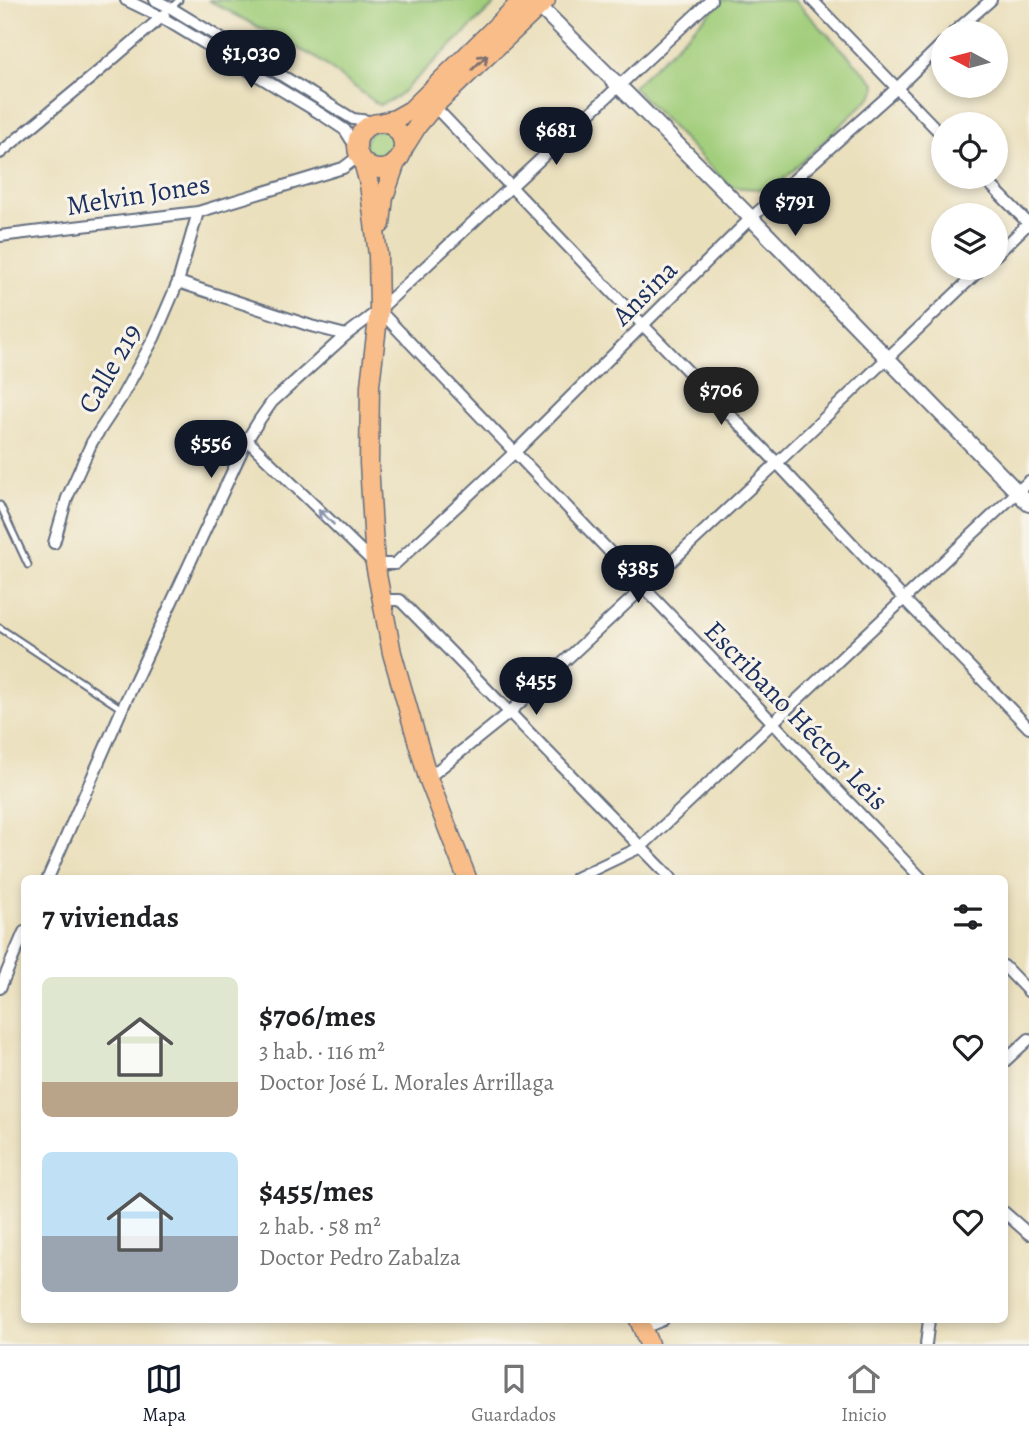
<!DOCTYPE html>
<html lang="es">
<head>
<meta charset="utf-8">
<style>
	:root { --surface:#fff; --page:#f6f6f6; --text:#202124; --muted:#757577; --line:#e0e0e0; --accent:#111827 }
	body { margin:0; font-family:Alegreya,serif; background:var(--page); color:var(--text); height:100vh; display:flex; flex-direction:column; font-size:26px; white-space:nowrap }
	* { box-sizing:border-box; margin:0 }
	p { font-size:23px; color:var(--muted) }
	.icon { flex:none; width:38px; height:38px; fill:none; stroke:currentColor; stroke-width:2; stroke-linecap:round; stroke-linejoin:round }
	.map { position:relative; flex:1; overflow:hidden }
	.sheet { position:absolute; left:21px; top:875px; width:987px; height:448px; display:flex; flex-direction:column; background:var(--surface); border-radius:10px; box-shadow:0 4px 10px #0003 }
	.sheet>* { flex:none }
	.needle { width:46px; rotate:277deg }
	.buttons { position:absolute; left:931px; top:21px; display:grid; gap:14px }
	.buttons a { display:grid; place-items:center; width:77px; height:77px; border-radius:50%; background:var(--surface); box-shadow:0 4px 10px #0003; font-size:35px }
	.price { position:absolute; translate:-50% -60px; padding:0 16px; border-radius:24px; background:var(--accent); color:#fff; font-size:23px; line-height:46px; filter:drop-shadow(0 2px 4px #0008) }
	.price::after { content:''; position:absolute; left:50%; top:42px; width:21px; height:16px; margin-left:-10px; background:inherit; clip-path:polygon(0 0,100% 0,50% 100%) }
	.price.active { background:#222; color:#fff }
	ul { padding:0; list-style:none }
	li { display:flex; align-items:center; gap:21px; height:175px; padding:0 21px }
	li span { display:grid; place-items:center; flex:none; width:196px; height:140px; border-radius:10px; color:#555 }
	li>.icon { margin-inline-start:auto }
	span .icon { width:84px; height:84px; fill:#fffc; stroke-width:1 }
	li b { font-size:30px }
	h2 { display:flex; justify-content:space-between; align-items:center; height:84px; padding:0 21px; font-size:30px }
	.tab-bar { display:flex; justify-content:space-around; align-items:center; height:98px; border-top:2px solid var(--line); background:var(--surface); font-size:19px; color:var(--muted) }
	.tab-bar a { display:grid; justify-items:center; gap:4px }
	.tab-bar .active { color:var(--accent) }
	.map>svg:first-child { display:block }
</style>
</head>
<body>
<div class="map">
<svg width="1029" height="1344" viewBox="0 0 1029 1344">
	<rect width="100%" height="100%" fill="#f7f3e8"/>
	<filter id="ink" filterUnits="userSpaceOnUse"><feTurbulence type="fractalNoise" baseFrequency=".0143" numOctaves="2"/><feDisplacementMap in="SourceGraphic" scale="14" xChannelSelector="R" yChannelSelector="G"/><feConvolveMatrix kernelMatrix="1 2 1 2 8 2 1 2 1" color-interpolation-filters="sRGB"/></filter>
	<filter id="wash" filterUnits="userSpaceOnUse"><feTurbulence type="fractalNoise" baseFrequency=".00686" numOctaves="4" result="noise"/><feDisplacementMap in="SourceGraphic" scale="28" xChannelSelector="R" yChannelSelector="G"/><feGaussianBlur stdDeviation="1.57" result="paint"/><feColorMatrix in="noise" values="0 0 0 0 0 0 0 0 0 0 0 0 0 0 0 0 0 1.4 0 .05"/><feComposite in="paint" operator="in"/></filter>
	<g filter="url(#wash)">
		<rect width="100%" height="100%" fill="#eadfbb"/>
		<g fill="#a2ce7b" stroke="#5e7e6c" stroke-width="2">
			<polygon points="208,0 495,0 495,4 396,98 379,105 316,58"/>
			<polygon points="723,0 794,0 875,83 876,87 873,95 772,190 730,187 633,87"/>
			<circle cx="380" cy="145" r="15"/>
		</g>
	</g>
	<g filter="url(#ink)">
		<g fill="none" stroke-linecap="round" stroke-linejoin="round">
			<defs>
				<g id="service">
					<polyline points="171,8 179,0"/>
					<polyline points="0,505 28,565"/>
					<polyline points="0,628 122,709"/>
				</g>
				<g id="minor">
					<polyline points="126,0 161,17 321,114 345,130 357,149"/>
					<polyline points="155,0 171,8 353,119 377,122"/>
					<polyline points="812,0 943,136"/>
					<polyline points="953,33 991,0"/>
					<polyline points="434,106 643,325 777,463 904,599 1029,728"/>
					<polyline points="0,153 92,77 164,15"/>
					<polyline points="983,177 1029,224"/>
					<polyline points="0,236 198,212 343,168 359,156"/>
					<polyline points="996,255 1029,223"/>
					<polyline points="178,282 311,326 346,335"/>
					<polyline points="379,310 921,878"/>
					<polyline points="247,440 375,564 395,564 515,452 751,218 897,88 943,43"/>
					<polyline points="54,543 67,498 92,442 121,398 154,338 178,282 198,212"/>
					<polyline points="382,600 400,600 671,878"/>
					<polyline points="428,778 509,713 777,463 982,268"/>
					<polyline points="48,878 122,709 247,440 260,419 272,402 346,335 379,310 711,0"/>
					<polyline points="576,878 641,847 1029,481"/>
					<polyline points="1004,966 1029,992"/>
					<polyline points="0,988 24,932"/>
					<polyline points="1004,1062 1029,1039"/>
					<polyline points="1004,1212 1029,1234"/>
					<polyline points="643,1328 663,1320"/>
					<polyline points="926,1344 929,1320"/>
				</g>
				<polyline id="tertiary" points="534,1 751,218 1029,504"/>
				<g id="trunk">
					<polyline points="384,122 395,119 411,110 523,0"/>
					<circle cx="380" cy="146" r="23"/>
					<polyline points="403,149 418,125 434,106 546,0"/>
					<polyline points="363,162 369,184 378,255 379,310 370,385 369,463 375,564 392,653 428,778 467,878"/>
					<polyline points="381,224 384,197 396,162"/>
					<polyline points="639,1320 649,1344"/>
				</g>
			</defs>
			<use href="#service" stroke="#636d7f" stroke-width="9"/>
			<use href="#minor" stroke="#636d7f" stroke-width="14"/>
			<use href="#tertiary" stroke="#636d7f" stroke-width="18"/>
			<use href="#trunk" stroke="#636d7f" stroke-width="21"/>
			<use href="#service" stroke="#fff" stroke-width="5"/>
			<use href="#minor" stroke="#fff" stroke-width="10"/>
			<use href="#tertiary" stroke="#fff" stroke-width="14"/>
			<use href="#trunk" stroke="#f8bd89" stroke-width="18"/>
		</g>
		<defs><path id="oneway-shaft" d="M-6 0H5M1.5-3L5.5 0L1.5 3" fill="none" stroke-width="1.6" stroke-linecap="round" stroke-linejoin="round" transform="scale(1.75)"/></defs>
		<use stroke="#7e6f71" href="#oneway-shaft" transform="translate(480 62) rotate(-44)"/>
		<use stroke="#8d97ae" href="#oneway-shaft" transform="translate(326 517) rotate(-136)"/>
	</g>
	<g text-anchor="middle" stroke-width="6" stroke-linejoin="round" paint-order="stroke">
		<g font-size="28" fill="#1b2f5e" stroke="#f7f3e8">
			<text transform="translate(138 194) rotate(-9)" y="10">Melvin Jones</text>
			<text transform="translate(644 292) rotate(-45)" y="10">Ansina</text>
			<text transform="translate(109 368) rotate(-60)" y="10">Calle 219</text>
			<text transform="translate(797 715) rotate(46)" y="10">Escribano Héctor Leis</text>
		</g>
	</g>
</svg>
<div class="buttons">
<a><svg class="needle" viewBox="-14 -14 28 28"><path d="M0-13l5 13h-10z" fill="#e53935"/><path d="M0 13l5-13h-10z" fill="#757577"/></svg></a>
<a><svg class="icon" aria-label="locate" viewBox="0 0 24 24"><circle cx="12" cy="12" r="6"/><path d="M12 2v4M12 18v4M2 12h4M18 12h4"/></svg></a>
<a><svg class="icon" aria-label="layers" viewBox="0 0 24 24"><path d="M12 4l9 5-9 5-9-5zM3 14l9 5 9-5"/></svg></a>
</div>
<b class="price" style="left:251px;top:90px">$1,030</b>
<b class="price" style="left:556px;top:167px">$681</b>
<b class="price" style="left:795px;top:238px">$791</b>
<b class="price active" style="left:721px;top:427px">$706</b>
<b class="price" style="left:211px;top:480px">$556</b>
<b class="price" style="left:638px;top:605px">$385</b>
<b class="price" style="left:536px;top:717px">$455</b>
<section class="sheet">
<h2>7 viviendas<svg class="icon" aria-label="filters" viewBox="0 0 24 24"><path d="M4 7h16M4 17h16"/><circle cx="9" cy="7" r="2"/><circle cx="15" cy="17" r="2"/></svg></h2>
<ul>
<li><span style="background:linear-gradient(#dfe7d0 75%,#b9a48a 0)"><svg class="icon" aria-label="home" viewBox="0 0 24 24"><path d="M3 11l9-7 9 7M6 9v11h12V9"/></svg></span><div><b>$706/mes</b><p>3 hab. · 116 m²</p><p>Doctor José L. Morales Arrillaga</p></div><svg class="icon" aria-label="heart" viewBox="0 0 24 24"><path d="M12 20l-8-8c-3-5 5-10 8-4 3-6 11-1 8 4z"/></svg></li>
<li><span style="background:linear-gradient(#bfe0f5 60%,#9aa5b1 0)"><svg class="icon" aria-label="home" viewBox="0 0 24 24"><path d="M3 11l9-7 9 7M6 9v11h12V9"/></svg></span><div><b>$455/mes</b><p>2 hab. · 58 m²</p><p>Doctor Pedro Zabalza</p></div><svg class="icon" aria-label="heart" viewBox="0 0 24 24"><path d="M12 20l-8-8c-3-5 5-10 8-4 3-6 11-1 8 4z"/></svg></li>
</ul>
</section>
</div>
<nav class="tab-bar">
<a class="active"><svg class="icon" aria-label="map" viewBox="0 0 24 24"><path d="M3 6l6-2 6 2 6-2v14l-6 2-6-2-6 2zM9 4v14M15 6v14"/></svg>Mapa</a>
<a><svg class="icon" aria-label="saved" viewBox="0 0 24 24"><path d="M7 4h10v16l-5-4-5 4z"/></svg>Guardados</a>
<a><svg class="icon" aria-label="home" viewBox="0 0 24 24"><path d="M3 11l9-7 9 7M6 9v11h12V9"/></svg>Inicio</a>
</nav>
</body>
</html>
